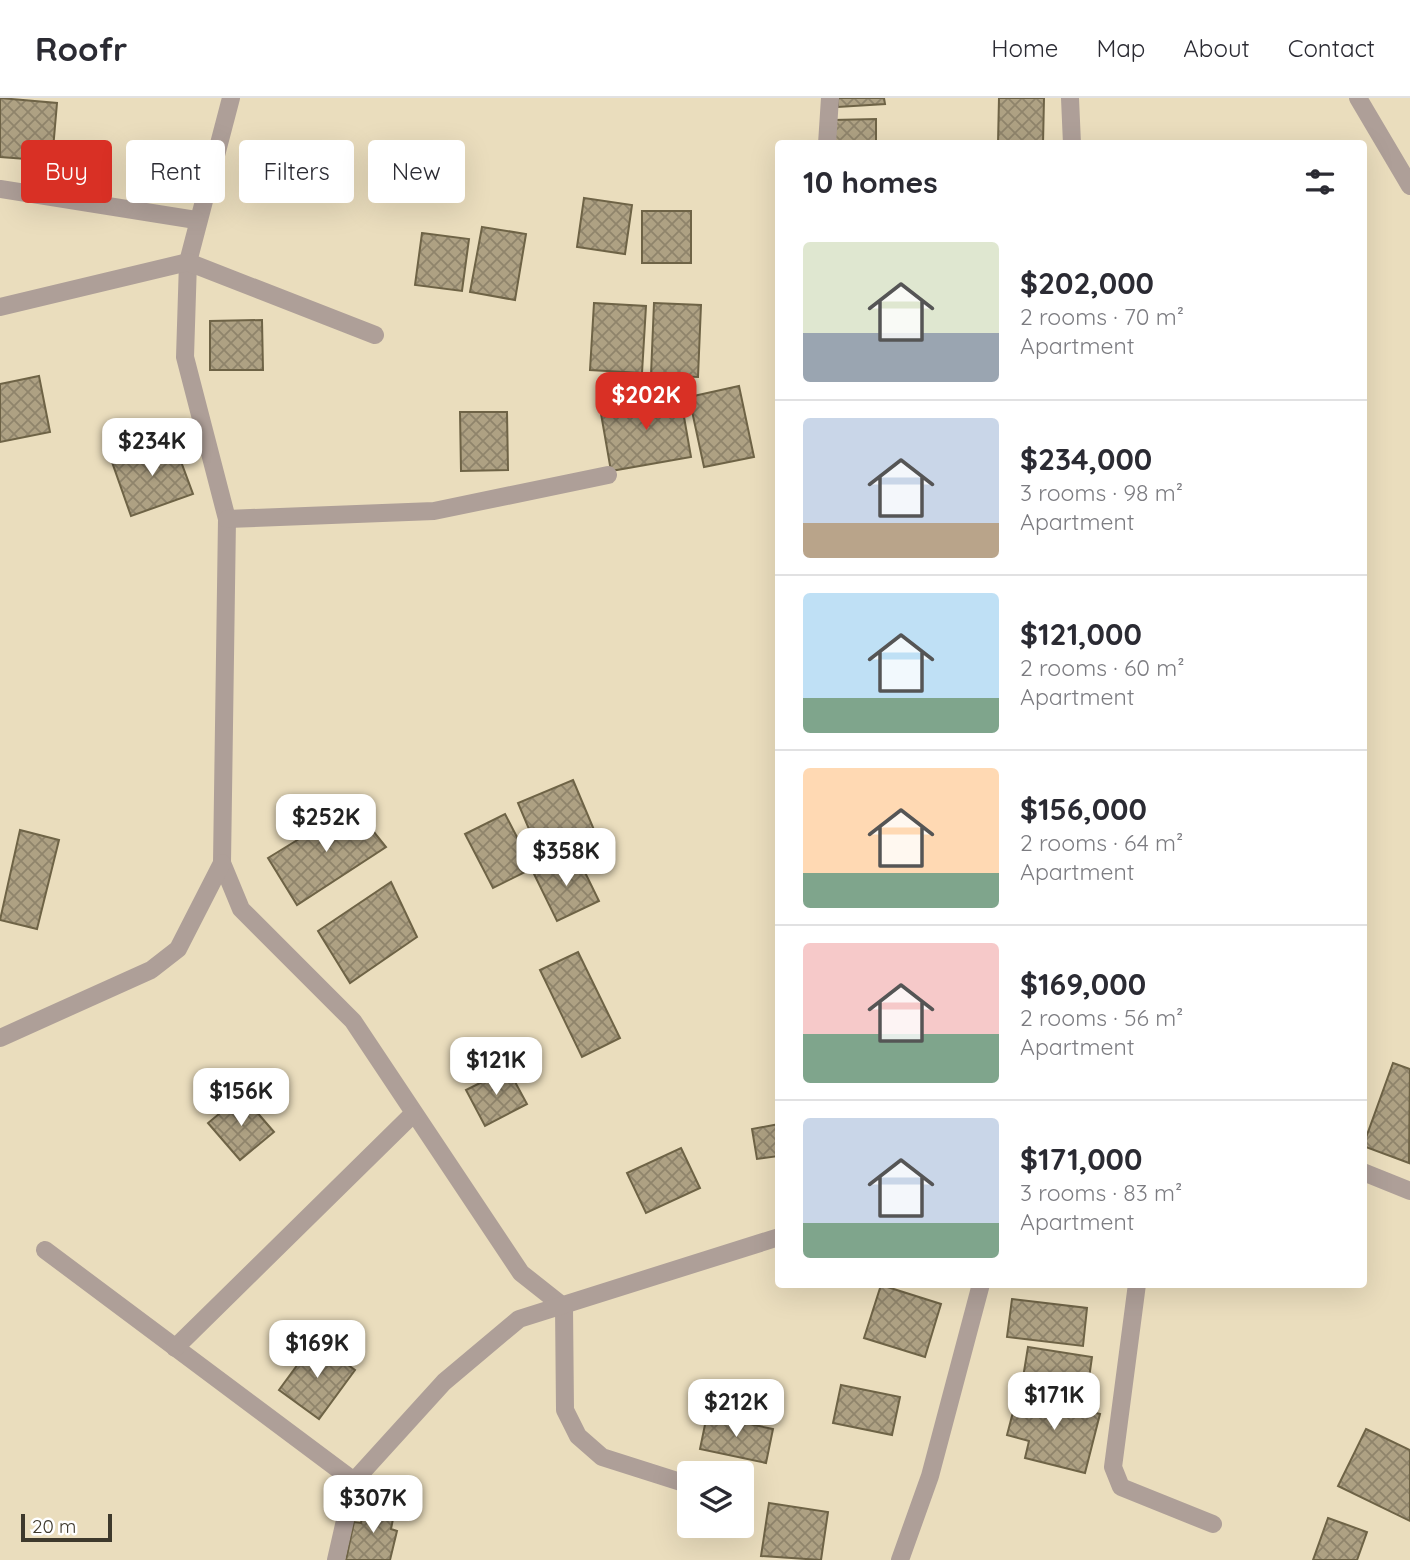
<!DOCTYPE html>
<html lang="en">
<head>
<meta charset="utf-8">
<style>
	:root { --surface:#fff; --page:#f2f2f3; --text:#2b2b33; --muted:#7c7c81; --line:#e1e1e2; --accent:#d93025 }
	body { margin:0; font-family:Quicksand,sans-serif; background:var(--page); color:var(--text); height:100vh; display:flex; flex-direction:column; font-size:26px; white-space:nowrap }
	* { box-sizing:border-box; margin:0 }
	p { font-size:23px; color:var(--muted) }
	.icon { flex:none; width:38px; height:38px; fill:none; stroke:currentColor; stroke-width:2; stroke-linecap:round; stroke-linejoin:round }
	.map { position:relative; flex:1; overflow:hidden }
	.drawer { position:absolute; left:775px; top:42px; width:592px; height:1148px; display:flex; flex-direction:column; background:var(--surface); border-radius:7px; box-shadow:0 7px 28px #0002 }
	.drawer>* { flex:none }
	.top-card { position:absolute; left:21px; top:42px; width:649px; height:63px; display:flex; gap:14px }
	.fabs { position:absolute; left:677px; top:1363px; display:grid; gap:14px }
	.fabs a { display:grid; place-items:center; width:77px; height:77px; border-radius:7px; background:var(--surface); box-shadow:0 7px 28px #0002; font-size:35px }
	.scale { position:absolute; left:21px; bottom:18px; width:91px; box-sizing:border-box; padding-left:7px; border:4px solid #3e392c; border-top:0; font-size:19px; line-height:24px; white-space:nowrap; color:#3e392c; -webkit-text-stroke:5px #fff; paint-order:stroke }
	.price { position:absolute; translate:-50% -60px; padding:0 16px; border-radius:14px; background:#fff; color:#222; font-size:23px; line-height:46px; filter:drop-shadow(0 2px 4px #0008) }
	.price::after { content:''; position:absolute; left:50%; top:42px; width:21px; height:16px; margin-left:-10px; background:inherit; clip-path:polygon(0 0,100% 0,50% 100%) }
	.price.current { background:var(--accent); color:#fff }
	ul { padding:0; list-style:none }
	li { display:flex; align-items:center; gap:21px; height:175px; padding:0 28px }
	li+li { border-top:2px solid var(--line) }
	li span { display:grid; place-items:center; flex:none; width:196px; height:140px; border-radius:7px; color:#555 }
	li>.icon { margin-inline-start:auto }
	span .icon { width:84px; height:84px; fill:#fffc; stroke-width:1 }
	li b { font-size:30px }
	h2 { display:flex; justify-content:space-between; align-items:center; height:84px; padding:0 28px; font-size:30px }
	.tag { padding:0 24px; border-radius:7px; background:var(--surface); box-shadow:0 7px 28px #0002; font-size:24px; line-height:63px }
	.tag.current { background:var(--accent); color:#fff }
	header { display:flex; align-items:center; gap:42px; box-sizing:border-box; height:98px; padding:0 35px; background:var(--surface); border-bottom:2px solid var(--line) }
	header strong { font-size:33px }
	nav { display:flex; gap:38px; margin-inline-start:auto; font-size:24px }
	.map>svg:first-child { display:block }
</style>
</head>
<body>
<header>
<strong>Roofr</strong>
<nav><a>Home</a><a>Map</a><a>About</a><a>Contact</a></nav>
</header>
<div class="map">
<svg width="1410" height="1462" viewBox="0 0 1410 1462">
	<defs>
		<pattern id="building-cross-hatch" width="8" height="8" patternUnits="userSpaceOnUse" patternTransform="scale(1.75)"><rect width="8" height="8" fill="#aea183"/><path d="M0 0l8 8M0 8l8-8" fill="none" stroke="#8f846b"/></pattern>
	</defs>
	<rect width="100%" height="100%" fill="#eaddbd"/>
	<g fill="url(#building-cross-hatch)" stroke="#6e6346" stroke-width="2">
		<polygon points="0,0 57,5 52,63 0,59"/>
		<polygon points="837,0 884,0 885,6 838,9"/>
		<polygon points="999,0 1044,0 1043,46 998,46"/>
		<polygon points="876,21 876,46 833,46 833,22"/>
		<polygon points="584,100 632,107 625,156 577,149"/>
		<rect x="642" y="113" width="49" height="52"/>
		<polygon points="482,129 526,136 515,202 470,194"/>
		<polygon points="422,135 469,141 462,193 415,187"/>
		<polygon points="594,205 646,208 642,275 590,272"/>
		<polygon points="654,205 701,207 698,279 651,277"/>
		<polygon points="262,222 263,272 210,272 210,223"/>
		<polygon points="39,278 50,334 0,344 0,286"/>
		<polygon points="739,288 754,359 704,369 689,299"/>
		<polygon points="680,296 691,359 611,373 600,310"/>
		<polygon points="460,314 507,314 508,372 461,373"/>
		<polygon points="173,342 193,396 131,418 112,364"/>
		<polygon points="573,682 597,739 542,762 518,705"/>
		<polygon points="353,708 386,749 297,807 268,760"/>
		<polygon points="505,716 533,770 493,790 465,736"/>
		<polygon points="20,732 59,742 37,831 0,822"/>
		<polygon points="576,756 599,803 557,823 534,776"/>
		<polygon points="391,784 417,839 350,885 318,833"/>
		<polygon points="578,854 620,940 582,959 540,872"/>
		<polygon points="1393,965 1410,971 1409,1065 1363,1048"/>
		<polygon points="508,971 527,1006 485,1028 466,992"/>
		<polygon points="242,997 274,1034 240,1062 208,1025"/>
		<polygon points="779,1026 779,1058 757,1061 752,1031"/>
		<polygon points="681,1050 700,1090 646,1115 627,1075"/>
		<polygon points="881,1187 941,1206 925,1259 864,1240"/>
		<polygon points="1012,1201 1087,1210 1083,1248 1007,1239"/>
		<polygon points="315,1243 355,1272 319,1321 279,1292"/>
		<polygon points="1028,1249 1092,1259 1086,1301 1021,1292"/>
		<polygon points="841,1287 900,1299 892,1337 833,1325"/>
		<polygon points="1018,1295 1100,1316 1085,1375 1025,1360 1029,1343 1007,1337"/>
		<polygon points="707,1317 773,1331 766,1365 700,1351"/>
		<polygon points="1366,1331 1410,1352 1410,1423 1338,1388"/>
		<polygon points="365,1405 395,1411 391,1431 397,1433 390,1462 346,1462 354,1424 361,1425"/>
		<polygon points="769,1405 828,1414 821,1462 761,1458"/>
		<polygon points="1328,1420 1367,1434 1357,1462 1313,1462"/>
	</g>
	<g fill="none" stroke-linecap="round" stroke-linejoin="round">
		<g stroke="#ae9f98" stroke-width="18">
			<polyline points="231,0 188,164 185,259 227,421 222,765 241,811 353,923 521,1175 564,1209"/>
			<polyline points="1070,0 1072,46"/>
			<polyline points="1358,0 1410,88"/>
			<polyline points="827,46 830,0"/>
			<polyline points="0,91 196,122"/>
			<polyline points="0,209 188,164 375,237"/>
			<polyline points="227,421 434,413 608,377"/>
			<polyline points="0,940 151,872 178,851 222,765"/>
			<polyline points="1363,1074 1410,1093"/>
			<polyline points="45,1152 354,1383"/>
			<polyline points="1137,1186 1113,1369 1121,1389 1213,1426"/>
			<polyline points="564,1209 565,1312 578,1338 602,1359 690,1387"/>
			<polyline points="175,1250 413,1016"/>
			<polyline points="336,1462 354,1383 444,1284 519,1221 779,1139"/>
			<polyline points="900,1462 930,1378 981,1186"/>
		</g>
	</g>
</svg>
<div class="fabs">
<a><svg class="icon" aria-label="layers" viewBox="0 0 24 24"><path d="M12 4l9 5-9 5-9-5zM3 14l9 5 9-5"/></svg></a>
</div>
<div class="scale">20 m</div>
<b class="price current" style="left:646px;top:334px">$202K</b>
<b class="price" style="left:152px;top:380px">$234K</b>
<b class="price" style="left:326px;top:756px">$252K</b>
<b class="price" style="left:566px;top:790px">$358K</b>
<b class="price" style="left:496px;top:999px">$121K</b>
<b class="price" style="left:241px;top:1030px">$156K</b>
<b class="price" style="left:317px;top:1282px">$169K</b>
<b class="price" style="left:1054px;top:1334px">$171K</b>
<b class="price" style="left:736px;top:1341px">$212K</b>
<b class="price" style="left:373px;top:1437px">$307K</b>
<div class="top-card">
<a class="tag current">Buy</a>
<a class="tag">Rent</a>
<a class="tag">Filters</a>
<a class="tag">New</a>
</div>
<section class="drawer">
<h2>10 homes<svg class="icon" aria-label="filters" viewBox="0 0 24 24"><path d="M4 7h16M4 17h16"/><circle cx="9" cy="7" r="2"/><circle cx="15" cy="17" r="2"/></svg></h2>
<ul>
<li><span style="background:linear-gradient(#dfe7d0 65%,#9aa5b1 0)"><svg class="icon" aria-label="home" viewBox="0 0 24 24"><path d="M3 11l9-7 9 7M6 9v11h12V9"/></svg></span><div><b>$202,000</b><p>2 rooms · 70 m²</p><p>Apartment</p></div></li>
<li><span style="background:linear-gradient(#c9d6e8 75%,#b9a48a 0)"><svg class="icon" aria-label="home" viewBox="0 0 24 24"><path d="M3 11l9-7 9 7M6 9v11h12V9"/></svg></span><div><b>$234,000</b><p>3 rooms · 98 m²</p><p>Apartment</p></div></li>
<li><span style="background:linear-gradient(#bfe0f5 75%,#7fa58c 0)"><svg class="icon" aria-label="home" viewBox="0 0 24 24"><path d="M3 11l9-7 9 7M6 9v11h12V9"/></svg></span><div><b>$121,000</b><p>2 rooms · 60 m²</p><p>Apartment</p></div></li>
<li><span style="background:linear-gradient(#ffd9b3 75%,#7fa58c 0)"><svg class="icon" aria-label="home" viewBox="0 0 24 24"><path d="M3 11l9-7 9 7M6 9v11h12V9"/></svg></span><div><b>$156,000</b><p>2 rooms · 64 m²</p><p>Apartment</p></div></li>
<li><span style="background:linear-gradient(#f6c9c9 65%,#7fa58c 0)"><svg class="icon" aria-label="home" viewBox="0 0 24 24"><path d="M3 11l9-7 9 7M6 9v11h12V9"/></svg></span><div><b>$169,000</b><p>2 rooms · 56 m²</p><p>Apartment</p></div></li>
<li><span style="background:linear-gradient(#c9d6e8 75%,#7fa58c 0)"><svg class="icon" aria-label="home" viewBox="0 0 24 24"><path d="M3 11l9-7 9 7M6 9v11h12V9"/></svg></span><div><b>$171,000</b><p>3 rooms · 83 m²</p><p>Apartment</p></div></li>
</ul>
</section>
</div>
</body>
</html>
